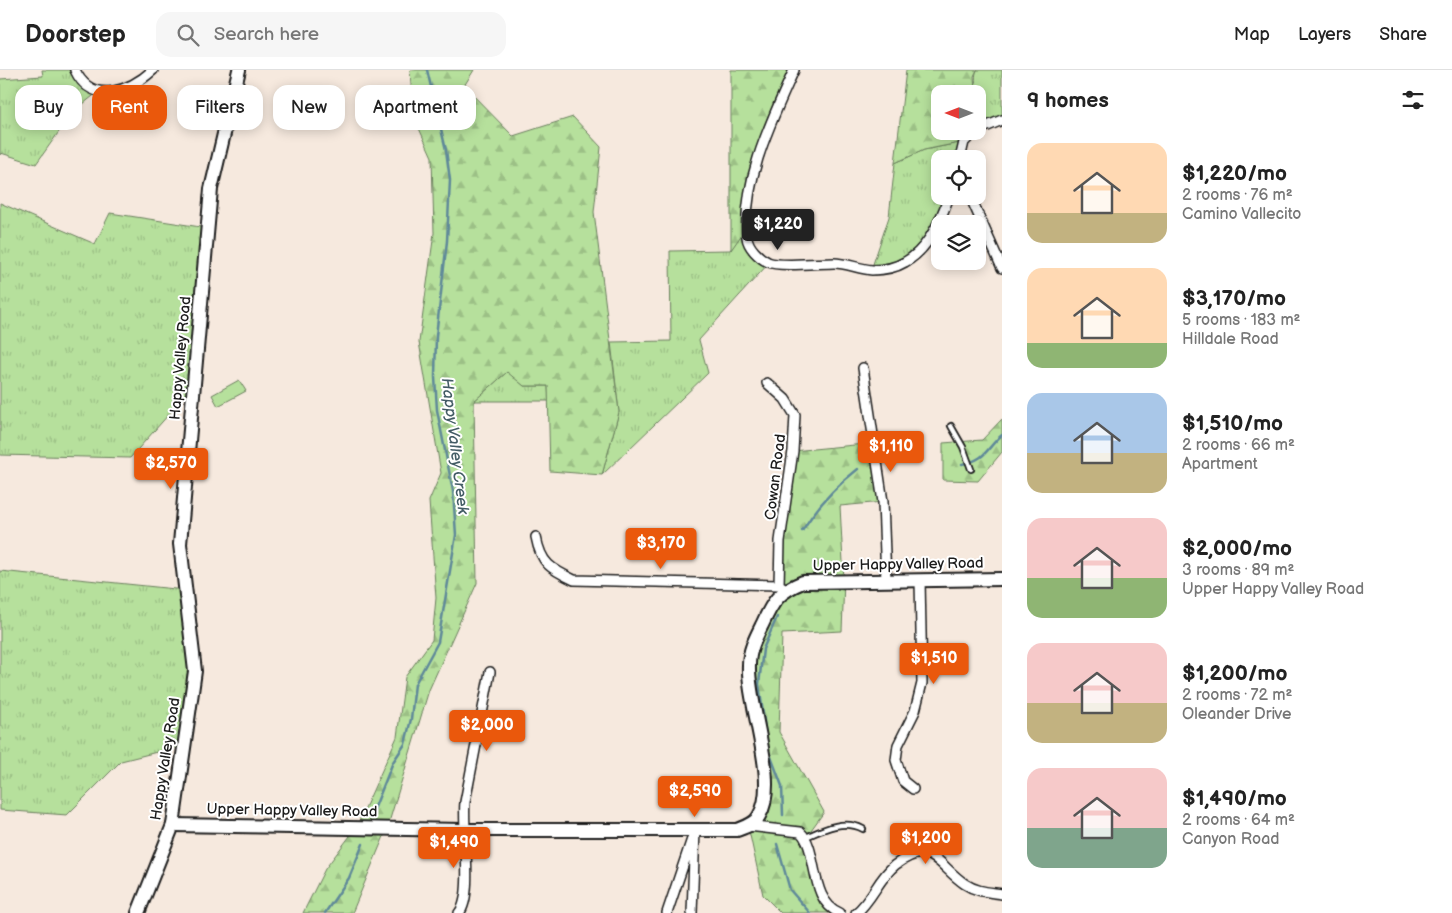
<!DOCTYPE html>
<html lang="en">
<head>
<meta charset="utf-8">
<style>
	:root { --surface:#fff; --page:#f6f6f6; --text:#222; --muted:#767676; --line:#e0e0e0; --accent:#ea580c }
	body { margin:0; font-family:"Balsamiq Sans",sans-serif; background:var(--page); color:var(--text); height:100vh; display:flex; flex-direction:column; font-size:19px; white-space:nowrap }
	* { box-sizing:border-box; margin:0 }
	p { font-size:16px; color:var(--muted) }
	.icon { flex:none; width:28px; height:28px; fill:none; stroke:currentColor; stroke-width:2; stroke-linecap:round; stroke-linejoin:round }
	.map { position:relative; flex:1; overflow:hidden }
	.side { display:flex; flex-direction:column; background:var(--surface); width:450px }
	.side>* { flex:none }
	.banner { position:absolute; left:15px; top:15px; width:475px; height:45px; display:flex; gap:10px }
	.needle { width:32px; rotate:270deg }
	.tools { position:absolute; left:931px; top:15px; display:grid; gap:10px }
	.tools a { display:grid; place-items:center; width:55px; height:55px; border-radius:10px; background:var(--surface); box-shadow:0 2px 12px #0003; font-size:25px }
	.price { position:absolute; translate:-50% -42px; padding:0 11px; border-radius:5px; background:var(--accent); color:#fff; font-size:16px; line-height:32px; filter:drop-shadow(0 1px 2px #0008) }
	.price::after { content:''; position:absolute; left:50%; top:30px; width:15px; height:11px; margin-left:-8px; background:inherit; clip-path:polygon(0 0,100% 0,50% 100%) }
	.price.active { background:#222; color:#fff }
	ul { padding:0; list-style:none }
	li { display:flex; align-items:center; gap:15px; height:125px; padding:0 25px }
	li span { display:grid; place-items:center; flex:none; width:140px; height:100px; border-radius:15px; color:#555 }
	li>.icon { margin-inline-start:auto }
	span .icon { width:60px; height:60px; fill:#fffc; stroke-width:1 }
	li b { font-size:21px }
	h2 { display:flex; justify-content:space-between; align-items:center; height:60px; padding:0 25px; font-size:21px }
	.chip { padding:0 18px; border-radius:15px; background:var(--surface); box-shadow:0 2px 12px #0003; font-size:18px; line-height:45px }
	.chip.active { background:var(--accent); color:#fff }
	header { display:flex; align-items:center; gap:30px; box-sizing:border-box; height:70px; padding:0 25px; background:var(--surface); border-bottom:1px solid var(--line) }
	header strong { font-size:24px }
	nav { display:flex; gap:28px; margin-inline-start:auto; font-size:18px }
	.search { width:350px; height:45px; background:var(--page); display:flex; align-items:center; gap:12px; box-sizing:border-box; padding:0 18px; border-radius:15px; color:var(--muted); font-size:19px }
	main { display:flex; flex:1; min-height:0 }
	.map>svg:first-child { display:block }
</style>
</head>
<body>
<header>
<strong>Doorstep</strong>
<div class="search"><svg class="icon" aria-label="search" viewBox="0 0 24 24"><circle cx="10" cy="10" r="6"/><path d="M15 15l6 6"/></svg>Search here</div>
<nav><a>Map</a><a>Layers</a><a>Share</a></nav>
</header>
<main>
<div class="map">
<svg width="1002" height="843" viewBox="0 0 1002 843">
	<defs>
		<pattern id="grass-tufts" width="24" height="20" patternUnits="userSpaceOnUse" patternTransform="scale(1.25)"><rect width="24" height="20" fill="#b6e09c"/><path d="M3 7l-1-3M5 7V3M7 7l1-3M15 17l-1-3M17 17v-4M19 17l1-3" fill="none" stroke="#9cc086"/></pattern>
		<pattern id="forest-firs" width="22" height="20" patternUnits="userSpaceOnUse" patternTransform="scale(1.25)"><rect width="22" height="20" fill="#b6e09c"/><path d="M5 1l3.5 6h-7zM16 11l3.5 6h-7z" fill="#9cc086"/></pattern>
	</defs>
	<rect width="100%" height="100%" fill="#f6e9de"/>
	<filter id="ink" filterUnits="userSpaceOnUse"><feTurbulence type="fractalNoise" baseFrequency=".02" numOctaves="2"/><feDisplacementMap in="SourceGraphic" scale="10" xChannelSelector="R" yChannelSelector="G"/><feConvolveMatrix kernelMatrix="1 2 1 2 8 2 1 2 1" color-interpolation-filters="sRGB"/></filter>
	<g filter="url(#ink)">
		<g fill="url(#grass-tufts)" stroke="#697e5c">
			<polygon points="42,0 75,0 98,22 73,42 36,94 1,83 0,85 0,9 43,6"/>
			<path d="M 977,0 L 1002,0 L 1002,50 L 978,60 L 978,24 L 973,24 C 978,17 973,8 977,0 Z"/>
			<polygon points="964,72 960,89 940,89 940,126 949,126 933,162 906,192 871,200 889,147 895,93 924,80"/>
			<polygon points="0,133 95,174 110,143 207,158 194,316 130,388 0,385"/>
			<polygon points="747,157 748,173 769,193 699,270 708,303 602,405 619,342 611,272 671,271 670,181 730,180"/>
			<polygon points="508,301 524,316 548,316 549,331 474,331"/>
			<polygon points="0,501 185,520 194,580 185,675 121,691 67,745 0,740"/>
		</g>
		<g fill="url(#forest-firs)" stroke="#697e5c">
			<polygon points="410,0 474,0 464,16 513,66 573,47 601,77 594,142 619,342 602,405 550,401 548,316 524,316 507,302 474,331 477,513 429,620 387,759 352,843 303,843 325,799 356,758 397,667 405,607 432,570 436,528 429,431 441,403 419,272 434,163 432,87 413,45"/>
			<polygon points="731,0 794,0 759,81 747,157 731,180"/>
			<polygon points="906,0 977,0 974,6 975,21 973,24 940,24 940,61 975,61 964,72 924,80 895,93"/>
			<polygon points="1002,349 1002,382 978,411 943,410 943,373 982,370"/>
			<polygon points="875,373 883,432 840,436 844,511 842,561 782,564 779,662 824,742 806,767 824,830 840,843 781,843 763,825 748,756 765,731 749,596 779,515 793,381"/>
		</g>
		<polygon fill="#b6e09c" stroke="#697e5c" points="239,310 246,321 218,336 212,325"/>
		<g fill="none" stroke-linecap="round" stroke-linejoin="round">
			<g stroke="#5f8999" stroke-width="2.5">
				<path d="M 962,394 C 987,390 986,378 1002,365"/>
				<path d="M 802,461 C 817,436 835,417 858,399"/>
				<polyline points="766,666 759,614 763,579 777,547"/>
				<polyline points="768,679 782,716 783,745"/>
				<polyline points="373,742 393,692 405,674 411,649 415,614 438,572 456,465 453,421 437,340 435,307 436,266 447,171 450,110 446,80 427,0"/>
				<polyline points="777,774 790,820 810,843"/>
				<polyline points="325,843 349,808 363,774"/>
			</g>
			<defs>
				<g id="lane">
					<polyline points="951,356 963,377 971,399"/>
					<path d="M 806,767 C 824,759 844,749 863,759"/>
				</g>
				<g id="street">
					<path d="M 75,0 C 92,37 131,20 153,0"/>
					<path d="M 794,0 C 771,52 743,108 747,167 C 748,177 759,188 768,192 C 778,197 820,193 834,193 C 846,193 859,199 872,200 C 883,200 895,198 905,192 C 928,180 941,150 949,126"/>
					<polyline points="978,60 1002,50"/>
					<polyline points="960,89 964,72 975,61"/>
					<polyline points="970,126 1002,198"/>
					<polyline points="863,298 883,432 886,510"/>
					<polyline points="767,313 785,329 795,345 793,381 780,471 779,515"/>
					<path d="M 536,467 C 541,494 551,499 574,510 L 779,515 L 787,519"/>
					<polyline points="913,719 903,711 896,690 898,675 915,641 922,613 920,510"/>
					<path d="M 748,756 L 800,762 C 819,778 808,831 840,843"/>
					<path d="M 459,843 C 474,826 462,758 465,732 L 490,602"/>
					<polyline points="667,843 695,760 692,843"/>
					<path d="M 856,843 C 872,830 878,809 895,795 C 932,767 937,795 965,814 C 977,822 989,822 1002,824"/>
				</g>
				<g id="secondary">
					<path d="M 173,755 L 464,760 L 737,760 C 745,757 755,754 759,746 C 780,713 747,634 749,595 C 749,580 756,567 762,555 C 773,531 778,522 803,512 L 1002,509"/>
					<polyline points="138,843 173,755 195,601 180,474 211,119 239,0"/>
				</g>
			</defs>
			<use href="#lane" stroke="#1c1c1c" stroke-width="8"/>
			<use href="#street" stroke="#1c1c1c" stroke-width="12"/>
			<use href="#secondary" stroke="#1c1c1c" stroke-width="16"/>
			<use href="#lane" stroke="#fff" stroke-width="4.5"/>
			<use href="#street" stroke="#fff" stroke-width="9"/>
			<use href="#secondary" stroke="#fff" stroke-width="12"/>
		</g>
	</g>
	<g text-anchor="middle" stroke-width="4" stroke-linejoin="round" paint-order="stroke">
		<g font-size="15" fill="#1c1c1c" stroke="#fff">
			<text transform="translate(180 288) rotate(-85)" y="5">Happy Valley Road</text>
			<text transform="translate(775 407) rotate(-83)" y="5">Cowan Road</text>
			<text transform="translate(898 494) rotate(-1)" y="5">Upper Happy Valley Road</text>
			<text transform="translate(165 689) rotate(-81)" y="5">Happy Valley Road</text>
			<text transform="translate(292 740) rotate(1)" y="5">Upper Happy Valley Road</text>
		</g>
		<g font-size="16" font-style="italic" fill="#435c65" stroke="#fff">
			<text transform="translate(456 376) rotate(83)" y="6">Happy Valley Creek</text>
		</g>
	</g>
</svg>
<div class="tools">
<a><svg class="needle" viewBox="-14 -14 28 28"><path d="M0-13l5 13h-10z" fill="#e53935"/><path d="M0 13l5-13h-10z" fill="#767676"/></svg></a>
<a><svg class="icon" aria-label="locate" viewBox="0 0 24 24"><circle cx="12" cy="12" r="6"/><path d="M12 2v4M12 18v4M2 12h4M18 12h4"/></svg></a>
<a><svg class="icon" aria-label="layers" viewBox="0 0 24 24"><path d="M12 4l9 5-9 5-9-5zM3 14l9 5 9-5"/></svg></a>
</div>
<b class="price active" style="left:778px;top:181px">$1,220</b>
<b class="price" style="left:891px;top:403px">$1,110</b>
<b class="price" style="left:171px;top:420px">$2,570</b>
<b class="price" style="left:661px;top:500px">$3,170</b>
<b class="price" style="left:934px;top:615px">$1,510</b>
<b class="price" style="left:487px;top:682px">$2,000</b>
<b class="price" style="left:695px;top:748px">$2,590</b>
<b class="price" style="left:926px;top:795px">$1,200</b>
<b class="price" style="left:454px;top:799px">$1,490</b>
<div class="banner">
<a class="chip">Buy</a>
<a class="chip active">Rent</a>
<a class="chip">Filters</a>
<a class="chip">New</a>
<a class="chip">Apartment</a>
</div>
</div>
<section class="side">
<h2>9 homes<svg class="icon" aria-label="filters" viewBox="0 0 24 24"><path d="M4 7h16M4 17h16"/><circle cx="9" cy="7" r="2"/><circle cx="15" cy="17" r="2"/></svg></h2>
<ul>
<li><span style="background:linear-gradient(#ffd9b3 70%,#c2b280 0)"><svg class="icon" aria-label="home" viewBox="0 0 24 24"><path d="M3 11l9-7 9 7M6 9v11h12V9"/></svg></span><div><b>$1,220/mo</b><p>2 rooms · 76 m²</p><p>Camino Vallecito</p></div></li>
<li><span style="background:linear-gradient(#ffd9b3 75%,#8fb573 0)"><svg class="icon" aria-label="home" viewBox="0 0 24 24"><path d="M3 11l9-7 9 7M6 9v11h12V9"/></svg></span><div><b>$3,170/mo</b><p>5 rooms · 183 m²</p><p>Hilldale Road</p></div></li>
<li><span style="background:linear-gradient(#a9c7e8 60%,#c2b280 0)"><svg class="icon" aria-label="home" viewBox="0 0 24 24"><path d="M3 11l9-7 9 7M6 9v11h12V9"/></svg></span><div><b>$1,510/mo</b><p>2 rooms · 66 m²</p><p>Apartment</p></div></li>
<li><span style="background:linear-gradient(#f6c9c9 60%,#8fb573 0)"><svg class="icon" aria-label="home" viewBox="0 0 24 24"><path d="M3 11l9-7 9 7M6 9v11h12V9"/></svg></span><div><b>$2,000/mo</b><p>3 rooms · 89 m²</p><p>Upper Happy Valley Road</p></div></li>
<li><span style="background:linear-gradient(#f6c9c9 60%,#c2b280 0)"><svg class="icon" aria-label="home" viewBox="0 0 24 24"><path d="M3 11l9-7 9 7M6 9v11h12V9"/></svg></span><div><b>$1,200/mo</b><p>2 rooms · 72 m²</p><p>Oleander Drive</p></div></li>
<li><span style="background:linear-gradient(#f6c9c9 60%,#7fa58c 0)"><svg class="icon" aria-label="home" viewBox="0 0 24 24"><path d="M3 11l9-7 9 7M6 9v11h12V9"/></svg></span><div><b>$1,490/mo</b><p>2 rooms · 64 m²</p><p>Canyon Road</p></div></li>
</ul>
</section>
</main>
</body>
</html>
